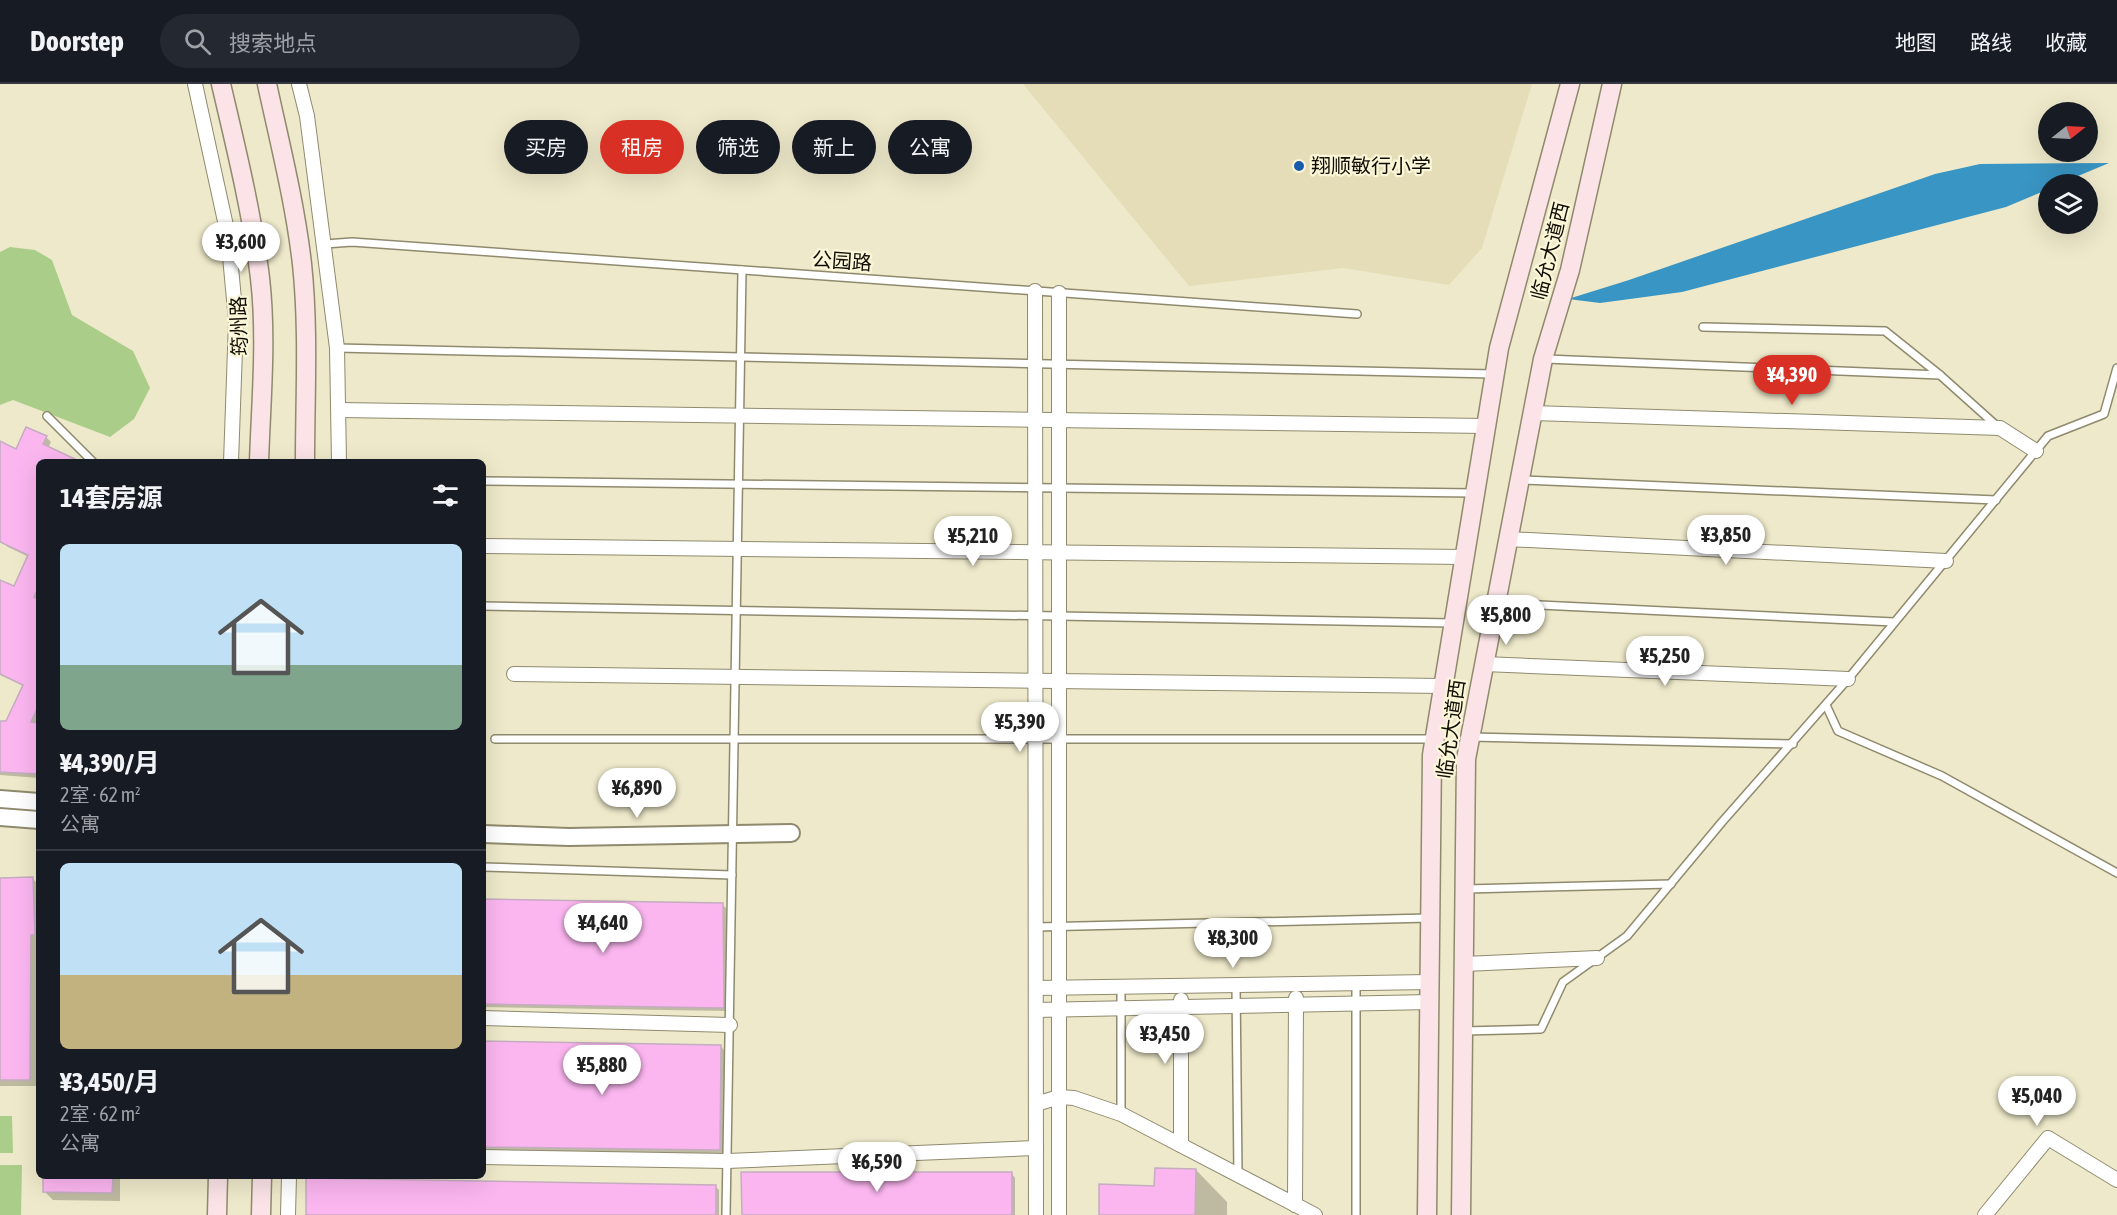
<!DOCTYPE html>
<html lang="zh">
<head>
<meta charset="utf-8">
<style>
	:root { --surface:#171b24; --page:#242831; --text:#f1f3f6; --muted:#9ea1a6; --line:#363941; --accent:#d93025 }
	body { margin:0; font-family:"Asap Condensed","Noto Sans SC",sans-serif; background:var(--page); color:var(--text); height:100vh; display:flex; flex-direction:column; font-size:22px; white-space:nowrap }
	* { box-sizing:border-box; margin:0 }
	p { font-size:20px; color:var(--muted) }
	.icon { flex:none; width:33px; height:33px; fill:none; stroke:currentColor; stroke-width:2; stroke-linecap:round; stroke-linejoin:round }
	.map { position:relative; flex:1; overflow:hidden }
	.sheet { position:absolute; left:36px; top:375px; width:450px; height:720px; display:flex; flex-direction:column; background:var(--surface); border-radius:9px; box-shadow:0 6px 24px #0002 }
	.sheet>* { flex:none }
	.top-card { position:absolute; left:504px; top:36px; width:570px; height:54px; display:flex; gap:12px }
	.needle { width:39px; rotate:72deg }
	.tools { position:absolute; left:2038px; top:18px; display:grid; gap:12px }
	.tools a { display:grid; place-items:center; width:60px; height:60px; border-radius:50%; background:var(--surface); box-shadow:0 6px 24px #0002; font-size:30px }
	.price { position:absolute; translate:-50% -51px; padding:0 14px; border-radius:21px; background:#fff; color:#222; font-size:20px; line-height:39px; filter:drop-shadow(0 2px 3px #0008) }
	.price::after { content:''; position:absolute; left:50%; top:36px; width:18px; height:14px; margin-left:-9px; background:inherit; clip-path:polygon(0 0,100% 0,50% 100%) }
	.price.current { background:var(--accent); color:#fff }
	ul { padding:0; list-style:none }
	li { display:grid; align-content:center; gap:12px; height:318px; padding:0 24px }
	li+li { border-top:2px solid var(--line) }
	li span { display:grid; place-items:center; height:186px; border-radius:9px; color:#555 }
	li>.icon { margin-inline-start:auto }
	span .icon { width:108px; height:108px; fill:#fffc; stroke-width:1 }
	li b { font-size:26px }
	h2 { display:flex; justify-content:space-between; align-items:center; height:72px; padding:0 24px; font-size:26px }
	.pill { padding:0 21px; border-radius:27px; background:var(--surface); box-shadow:0 6px 24px #0002; font-size:21px; line-height:54px }
	.pill.current { background:var(--accent); color:#fff }
	header { display:flex; align-items:center; gap:36px; box-sizing:border-box; height:84px; padding:0 30px; background:var(--surface); border-bottom:2px solid var(--line) }
	header strong { font-size:28px }
	nav { display:flex; gap:33px; margin-inline-start:auto; font-size:21px }
	.search { width:420px; height:54px; background:var(--page); display:flex; align-items:center; gap:15px; box-sizing:border-box; padding:0 21px; border-radius:33px; color:var(--muted); font-size:22px }
	.map>svg:first-child { display:block }
</style>
</head>
<body>
<header>
<strong>Doorstep</strong>
<div class="search"><svg class="icon" aria-label="search" viewBox="0 0 24 24"><circle cx="10" cy="10" r="6"/><path d="M15 15l6 6"/></svg>搜索地点</div>
<nav><a>地图</a><a>路线</a><a>收藏</a></nav>
</header>
<div class="map">
<svg width="2117" height="1131" viewBox="0 0 2117 1131">
	<rect width="100%" height="100%" fill="#eee9ca"/>
	<polygon fill="#e4ddb7" points="1023,0 1532,0 1482,164 1449,201 1343,184 1189,202"/>
	<g fill="#aace89">
		<polygon points="10,163 35,166 52,176 72,231 133,267 150,304 134,335 110,353 13,316 0,321 0,168"/>
		<polygon points="0,1032 12,1032 13,1069 0,1069"/>
		<polygon points="0,1081 22,1081 21,1131 0,1131"/>
	</g>
	<polygon fill="#3995c3" points="2109,79 2059,100 2049,100 2049,105 2006,123 1682,208 1600,219 1568,215 1629,196 1935,90 1980,80"/>
	<g fill="#0003">
		<polygon points="46,353 51,358 48,364 69,378 39,378 39,694 0,691 0,638 7,639 24,602 0,591 0,498 14,504 29,473 8,463 0,456 0,359 17,367"/>
		<polygon points="32,794 39,801 36,1002 0,1002 0,870"/>
		<polygon points="483,817 722,821 726,824 727,927 483,923"/>
		<polygon points="483,959 721,962 724,966 724,1070 483,1066"/>
		<polygon points="1196,1086 1227,1118 1227,1131 1100,1131 1156,1103"/>
		<polygon points="1012,1090 1015,1094 1015,1131 743,1131"/>
		<polygon points="45,1092 120,1092 120,1117 53,1116 44,1107"/>
		<polygon points="715,1102 719,1106 719,1131 307,1131"/>
	</g>
	<g fill="#fbb6f0" stroke="#c5acc1" stroke-width="1.5">
		<polygon points="26,343 47,352 43,360 81,378 39,378 39,502 34,513 39,516 39,621 31,638 39,639 39,690 0,688 0,637 6,637 23,601 0,590 0,496 14,502 28,471 0,458 0,357 16,365"/>
		<polygon points="33,793 35,851 31,851 30,996 0,996 0,794"/>
		<polygon points="483,815 723,819 724,924 483,920"/>
		<polygon points="483,957 721,961 720,1066 483,1063"/>
		<polygon points="1155,1084 1196,1085 1195,1131 1099,1131 1099,1100 1154,1102"/>
		<polygon points="741,1088 1012,1088 1012,1131 742,1131"/>
		<polygon points="43,1092 113,1092 112,1109 43,1108"/>
		<polygon points="306,1094 716,1101 716,1131 306,1131"/>
	</g>
	<g fill="none" stroke-linecap="round" stroke-linejoin="round">
		<defs>
			<g id="service">
				<polyline points="325,160 352,158 1357,230"/>
				<polyline points="1703,243 1885,247 1940,291 1998,343"/>
				<polyline points="337,264 1493,290"/>
				<polyline points="1546,275 1940,291"/>
				<polyline points="47,332 93,378"/>
				<polyline points="1522,396 1996,416"/>
				<polyline points="483,397 1475,409"/>
				<polyline points="1498,519 1894,538"/>
				<polyline points="483,522 1452,539"/>
				<polyline points="1826,621 1838,647 1942,692 2117,789"/>
				<polyline points="1471,653 1793,660"/>
				<polyline points="495,655 1434,655"/>
				<polyline points="483,783 732,791"/>
				<polyline points="1466,805 1671,800"/>
				<polyline points="1036,843 1429,834"/>
				<polyline points="1356,899 1356,1131"/>
				<polyline points="1236,901 1238,1090"/>
				<polyline points="1463,947 1541,945 1563,898 1627,852 1722,738 1848,595 2048,352 2104,330 2117,284"/>
				<polyline points="1121,1030 1121,903"/>
				<polyline points="726,1131 742,186"/>
			</g>
			<g id="minor">
				<polyline points="195,0 228,151 236,237 231,378"/>
				<polyline points="299,0 307,32 337,264 339,378"/>
				<polyline points="1035,207 1036,1131"/>
				<polyline points="1059,209 1059,1131"/>
				<polyline points="339,326 1486,342"/>
				<polyline points="1533,329 2000,344 2036,367"/>
				<polyline points="1508,455 1946,477"/>
				<polyline points="483,462 1464,473"/>
				<polyline points="1484,580 1848,595"/>
				<polyline points="514,590 1443,602"/>
				<polyline points="1464,880 1597,874"/>
				<polyline points="1036,904 1430,898"/>
				<polyline points="1181,916 1181,1061"/>
				<polyline points="1036,926 1430,918"/>
				<polyline points="483,934 730,941"/>
				<polyline points="1036,1020 1059,1013 1074,1014 1121,1030 1315,1131"/>
				<polyline points="483,1073 727,1077 1036,1064"/>
				<polyline points="1295,1121 1296,914"/>
				<polyline points="288,1131 289,1092"/>
				<polyline points="1985,1131 2048,1054 2117,1096"/>
			</g>
			<g id="tertiary">
				<polyline points="0,715 39,718"/>
				<polyline points="0,733 39,736"/>
				<polyline points="483,750 569,753 791,749"/>
			</g>
			<g id="secondary">
				<path d="M 221,0 C 236,64 252,129 260,194 C 267,255 261,317 259,378"/>
				<path d="M 267,0 C 280,60 295,119 302,180 C 309,246 305,312 305,378"/>
				<polyline points="217,1131 218,1092"/>
				<polyline points="261,1131 262,1092"/>
				<polyline points="1427,1131 1432,671 1499,264 1570,0"/>
				<polyline points="1461,1131 1466,675 1543,275 1570,186 1612,0"/>
			</g>
		</defs>
		<use href="#service" stroke="#8f8a6e" stroke-width="10"/>
		<use href="#minor" stroke="#8f8a6e" stroke-width="16"/>
		<use href="#tertiary" stroke="#8f8a6e" stroke-width="20"/>
		<use href="#secondary" stroke="#8f8a6e" stroke-width="21"/>
		<use href="#service" stroke="#fff" stroke-width="7"/>
		<use href="#minor" stroke="#fff" stroke-width="14"/>
		<use href="#tertiary" stroke="#fff" stroke-width="16"/>
		<use href="#secondary" stroke="#fbe3e7" stroke-width="18"/>
	</g>
	<circle fill="#185bab" stroke="#fbf6d7" stroke-width="2" cx="1299" cy="82" r="6"/>
	<g text-anchor="middle" stroke-width="4.5" stroke-linejoin="round" paint-order="stroke">
		<g font-size="20" fill="#0f0d04" stroke="#fbf6d7" text-anchor="start">
			<text x="1311" y="89">翔顺敏行小学</text>
		</g>
		<g font-size="20" fill="#0f0d04" stroke="#fbf6d7">
			<text transform="translate(1550 167) rotate(-76)" y="7">临允大道西</text>
			<text transform="translate(842 177) rotate(4)" y="7">公园路</text>
			<text transform="translate(239 242) rotate(-92)" y="7">筠州路</text>
			<text transform="translate(1451 645) rotate(-82)" y="7">临允大道西</text>
		</g>
	</g>
</svg>
<div class="tools">
<a><svg class="needle" viewBox="-14 -14 28 28"><path d="M0-13l5 13h-10z" fill="#e53935"/><path d="M0 13l5-13h-10z" fill="#9ea1a6"/></svg></a>
<a><svg class="icon" aria-label="layers" viewBox="0 0 24 24"><path d="M12 4l9 5-9 5-9-5zM3 14l9 5 9-5"/></svg></a>
</div>
<b class="price" style="left:241px;top:189px">¥3,600</b>
<b class="price current" style="left:1792px;top:322px">¥4,390</b>
<b class="price" style="left:1726px;top:482px">¥3,850</b>
<b class="price" style="left:973px;top:483px">¥5,210</b>
<b class="price" style="left:1506px;top:562px">¥5,800</b>
<b class="price" style="left:1665px;top:603px">¥5,250</b>
<b class="price" style="left:1020px;top:669px">¥5,390</b>
<b class="price" style="left:637px;top:735px">¥6,890</b>
<b class="price" style="left:603px;top:870px">¥4,640</b>
<b class="price" style="left:1233px;top:885px">¥8,300</b>
<b class="price" style="left:1165px;top:981px">¥3,450</b>
<b class="price" style="left:602px;top:1012px">¥5,880</b>
<b class="price" style="left:2037px;top:1043px">¥5,040</b>
<b class="price" style="left:877px;top:1109px">¥6,590</b>
<div class="top-card">
<a class="pill">买房</a>
<a class="pill current">租房</a>
<a class="pill">筛选</a>
<a class="pill">新上</a>
<a class="pill">公寓</a>
</div>
<section class="sheet">
<h2>14套房源<svg class="icon" aria-label="filters" viewBox="0 0 24 24"><path d="M4 7h16M4 17h16"/><circle cx="9" cy="7" r="2"/><circle cx="15" cy="17" r="2"/></svg></h2>
<ul>
<li><span style="background:linear-gradient(#bfe0f5 65%,#7fa58c 0)"><svg class="icon" aria-label="home" viewBox="0 0 24 24"><path d="M3 11l9-7 9 7M6 9v11h12V9"/></svg></span><div><b>¥4,390/月</b><p>2室 · 62 m²</p><p>公寓</p></div></li>
<li><span style="background:linear-gradient(#bfe0f5 60%,#c2b280 0)"><svg class="icon" aria-label="home" viewBox="0 0 24 24"><path d="M3 11l9-7 9 7M6 9v11h12V9"/></svg></span><div><b>¥3,450/月</b><p>2室 · 62 m²</p><p>公寓</p></div></li>
</ul>
</section>
</div>
</body>
</html>
